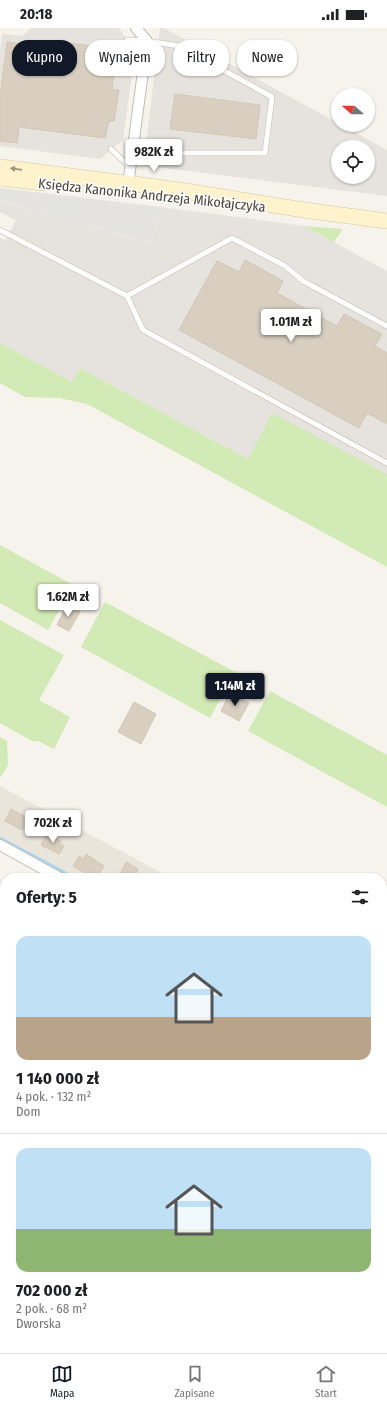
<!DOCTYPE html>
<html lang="pl">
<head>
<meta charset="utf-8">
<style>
	:root { --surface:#fff; --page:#f2f2f2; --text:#202124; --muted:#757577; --line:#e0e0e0; --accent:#111827 }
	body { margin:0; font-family:"Fira Sans Condensed",sans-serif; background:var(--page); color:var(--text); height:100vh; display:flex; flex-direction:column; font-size:15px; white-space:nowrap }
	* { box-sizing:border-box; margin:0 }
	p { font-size:13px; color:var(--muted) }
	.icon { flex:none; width:22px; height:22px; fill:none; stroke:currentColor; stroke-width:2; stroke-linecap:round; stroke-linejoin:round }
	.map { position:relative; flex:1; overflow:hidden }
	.side { position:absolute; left:0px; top:845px; width:387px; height:480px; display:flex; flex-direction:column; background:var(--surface); border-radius:16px 16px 0 0; box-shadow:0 1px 3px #0004 }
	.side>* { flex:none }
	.banner { position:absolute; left:12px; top:12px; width:363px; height:36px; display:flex; gap:8px }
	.needle { width:26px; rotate:291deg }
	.fabs { position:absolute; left:331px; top:60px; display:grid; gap:8px }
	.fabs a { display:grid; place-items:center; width:44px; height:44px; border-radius:50%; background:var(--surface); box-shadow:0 1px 3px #0004; font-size:20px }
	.price { position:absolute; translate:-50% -34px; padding:0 9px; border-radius:4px; background:#fff; color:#222; font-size:13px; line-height:26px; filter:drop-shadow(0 1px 2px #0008) }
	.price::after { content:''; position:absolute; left:50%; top:24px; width:12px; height:9px; margin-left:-6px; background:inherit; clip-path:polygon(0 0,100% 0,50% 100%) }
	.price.on { background:var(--accent); color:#fff }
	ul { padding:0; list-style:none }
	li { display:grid; align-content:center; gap:8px; height:212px; padding:0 16px }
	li+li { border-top:1px solid var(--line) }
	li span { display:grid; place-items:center; height:124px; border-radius:12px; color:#555 }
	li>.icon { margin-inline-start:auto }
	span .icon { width:72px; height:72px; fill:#fffc; stroke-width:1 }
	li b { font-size:17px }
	h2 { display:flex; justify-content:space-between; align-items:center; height:48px; padding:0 16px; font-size:17px }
	.tag { padding:0 14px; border-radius:16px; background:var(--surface); box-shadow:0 1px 3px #0004; font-size:14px; line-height:36px }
	.tag.on { background:var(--accent); color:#fff }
	.status { display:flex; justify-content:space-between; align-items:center; height:28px; padding:0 20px; background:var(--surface); direction:ltr }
	.status svg { height:11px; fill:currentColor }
	.tabs { display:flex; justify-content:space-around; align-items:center; height:56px; border-top:1px solid var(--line); background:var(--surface); font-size:11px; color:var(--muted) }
	.tabs a { display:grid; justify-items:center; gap:2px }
	.tabs .on { color:var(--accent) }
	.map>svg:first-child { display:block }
</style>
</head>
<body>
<div class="status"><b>20:18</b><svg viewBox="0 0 49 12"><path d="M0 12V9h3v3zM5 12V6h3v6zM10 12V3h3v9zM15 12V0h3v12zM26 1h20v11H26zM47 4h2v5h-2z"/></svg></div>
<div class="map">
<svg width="387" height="1325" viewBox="0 0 387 1325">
	<rect width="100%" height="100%" fill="#f6f3ec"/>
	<polygon fill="#eae5da" points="0,758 171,850 76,850 0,808"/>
	<g fill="#e6e2dd" fill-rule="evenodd">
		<polygon points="31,0 119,0 135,24 123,112 100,131 0,118 0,22 2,6 22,8"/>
		<path d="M 160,0 L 164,0 L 338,95 L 338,97 L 342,97 L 387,122 L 387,168 L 157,139 L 154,134 L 156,116 L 146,116 ZM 338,119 L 368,119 L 368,149 L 338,149 Z"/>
		<polygon points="0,173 151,215 161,179 304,198 387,243 387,447 248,431 80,340 72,355 0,315 0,210 6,212 16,192 0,184"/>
	</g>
	<g fill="#d2eab5">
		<polygon points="304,198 343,201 334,214"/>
		<polygon points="0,315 72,354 80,340 248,431 272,385 387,446 387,539 87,376 59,370 25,369 0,355"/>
		<polygon points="0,517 73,557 48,602 0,575"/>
		<polygon points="105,574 235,644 210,690 81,619"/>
		<polygon points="0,592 64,627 39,672 70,689 54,721 38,713 32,713 0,695"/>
		<polygon points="270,663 387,727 387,779 248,703"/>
		<polygon points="0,709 7,713 8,737 0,750"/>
		<polygon points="382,964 387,967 387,1111 382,1108"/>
		<polygon points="0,1240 5,1243 5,1320 150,1320 159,1325 8,1325 0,1321"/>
	</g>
	<polygon fill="#e5e3e0" points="0,160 161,179 151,215 0,173"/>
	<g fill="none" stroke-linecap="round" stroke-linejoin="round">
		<g stroke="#a9d4f2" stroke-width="3">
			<polyline points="0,810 75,850"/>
			<polyline points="0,957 5,960"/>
			<polyline points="382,1034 387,1032"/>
			<polyline points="0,1079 5,1082"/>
			<polyline points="382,1096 387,1099"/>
			<polyline points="0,1156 5,1150"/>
			<polyline points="382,1206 387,1209"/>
		</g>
	</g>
	<g fill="#d8cfc1" stroke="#d3c7b4">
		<polygon points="7,14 59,21 60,14 117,21 112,61 119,62 114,93 109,93 105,110 19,99 17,115 0,113 0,69"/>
		<polygon points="175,66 260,77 256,111 170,101"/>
		<polygon points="245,232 283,253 277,265 337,298 344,286 382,306 375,318 387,325 387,396 367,385 359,400 179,302 217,233 239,244"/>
		<polygon points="67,577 80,584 69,603 57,597"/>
		<polygon points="230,665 249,675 239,693 221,683"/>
		<polygon points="134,674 156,686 141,716 118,704"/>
		<polygon points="11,781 28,790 22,802 5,793"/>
		<polygon points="47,806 61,813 60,815 64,818 59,826 41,817"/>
		<polygon points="86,826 104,838 97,850 90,848 73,838 79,828 84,831"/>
		<polygon points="126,834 138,841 135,848 132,850 118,850"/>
	</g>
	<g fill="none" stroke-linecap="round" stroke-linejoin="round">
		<defs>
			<g id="service">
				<polyline points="127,12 147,13 179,18 272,69 265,125 155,125 134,122"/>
				<polyline points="111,121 131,140"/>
				<polyline points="0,202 127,268 143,302 387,435"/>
				<polyline points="127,268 232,210 285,238 303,253 387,298"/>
			</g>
			<g id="minor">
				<polyline points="127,165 147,13 136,0"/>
				<polyline points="0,817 60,850"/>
			</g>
			<g id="secondary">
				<polyline points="0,139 179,162 304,182 387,193"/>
				<polyline points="0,150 42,155"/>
			</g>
		</defs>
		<use href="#service" stroke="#c2bbae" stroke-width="6"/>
		<use href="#minor" stroke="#c2bbae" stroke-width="12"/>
		<use href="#secondary" stroke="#d6c79b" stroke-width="16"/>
		<use href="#service" stroke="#fff" stroke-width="5"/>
		<use href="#minor" stroke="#fff" stroke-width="10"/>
		<use href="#secondary" stroke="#fff3cd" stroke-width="15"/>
	</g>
	<defs><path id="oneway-solid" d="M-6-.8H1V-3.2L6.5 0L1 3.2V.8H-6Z"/></defs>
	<use fill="#9c937c" href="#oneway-solid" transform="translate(16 141) rotate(-172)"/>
	<g text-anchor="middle" stroke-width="3" stroke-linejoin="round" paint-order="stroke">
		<g font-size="14" fill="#4b4439" stroke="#fff">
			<text transform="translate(152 167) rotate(6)" y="5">Księdza Kanonika Andrzeja Mikołajczyka</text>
		</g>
	</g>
</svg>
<div class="fabs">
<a><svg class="needle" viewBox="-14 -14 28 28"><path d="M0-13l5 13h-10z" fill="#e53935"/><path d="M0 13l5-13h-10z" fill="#757577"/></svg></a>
<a><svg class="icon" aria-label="locate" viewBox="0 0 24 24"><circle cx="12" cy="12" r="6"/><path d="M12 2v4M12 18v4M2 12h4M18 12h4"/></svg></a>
</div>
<b class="price" style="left:154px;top:145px">982K zł</b>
<b class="price" style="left:291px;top:315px">1.01M zł</b>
<b class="price" style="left:68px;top:590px">1.62M zł</b>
<b class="price on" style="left:235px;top:679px">1.14M zł</b>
<b class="price" style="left:53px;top:816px">702K zł</b>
<div class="banner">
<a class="tag on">Kupno</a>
<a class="tag">Wynajem</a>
<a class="tag">Filtry</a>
<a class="tag">Nowe</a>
</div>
<section class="side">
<h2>Oferty: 5<svg class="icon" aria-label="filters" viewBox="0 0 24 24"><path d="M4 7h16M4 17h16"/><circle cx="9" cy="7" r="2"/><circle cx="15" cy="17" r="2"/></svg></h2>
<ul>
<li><span style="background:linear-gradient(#bfe0f5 65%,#b9a48a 0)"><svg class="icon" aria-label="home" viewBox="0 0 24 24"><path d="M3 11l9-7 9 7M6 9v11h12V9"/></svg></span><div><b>1 140 000 zł</b><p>4 pok. · 132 m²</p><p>Dom</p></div></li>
<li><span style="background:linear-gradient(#bfe0f5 65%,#8fb573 0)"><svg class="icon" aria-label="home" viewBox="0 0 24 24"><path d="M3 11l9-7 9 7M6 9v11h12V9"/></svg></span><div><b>702 000 zł</b><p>2 pok. · 68 m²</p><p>Dworska</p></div></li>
</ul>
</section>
</div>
<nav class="tabs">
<a class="on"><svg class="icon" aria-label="map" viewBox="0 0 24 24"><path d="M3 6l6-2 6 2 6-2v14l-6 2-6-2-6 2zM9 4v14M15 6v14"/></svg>Mapa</a>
<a><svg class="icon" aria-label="saved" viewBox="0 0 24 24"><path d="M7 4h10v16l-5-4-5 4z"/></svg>Zapisane</a>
<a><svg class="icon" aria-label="home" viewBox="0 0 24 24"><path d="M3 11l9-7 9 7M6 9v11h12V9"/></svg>Start</a>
</nav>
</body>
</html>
